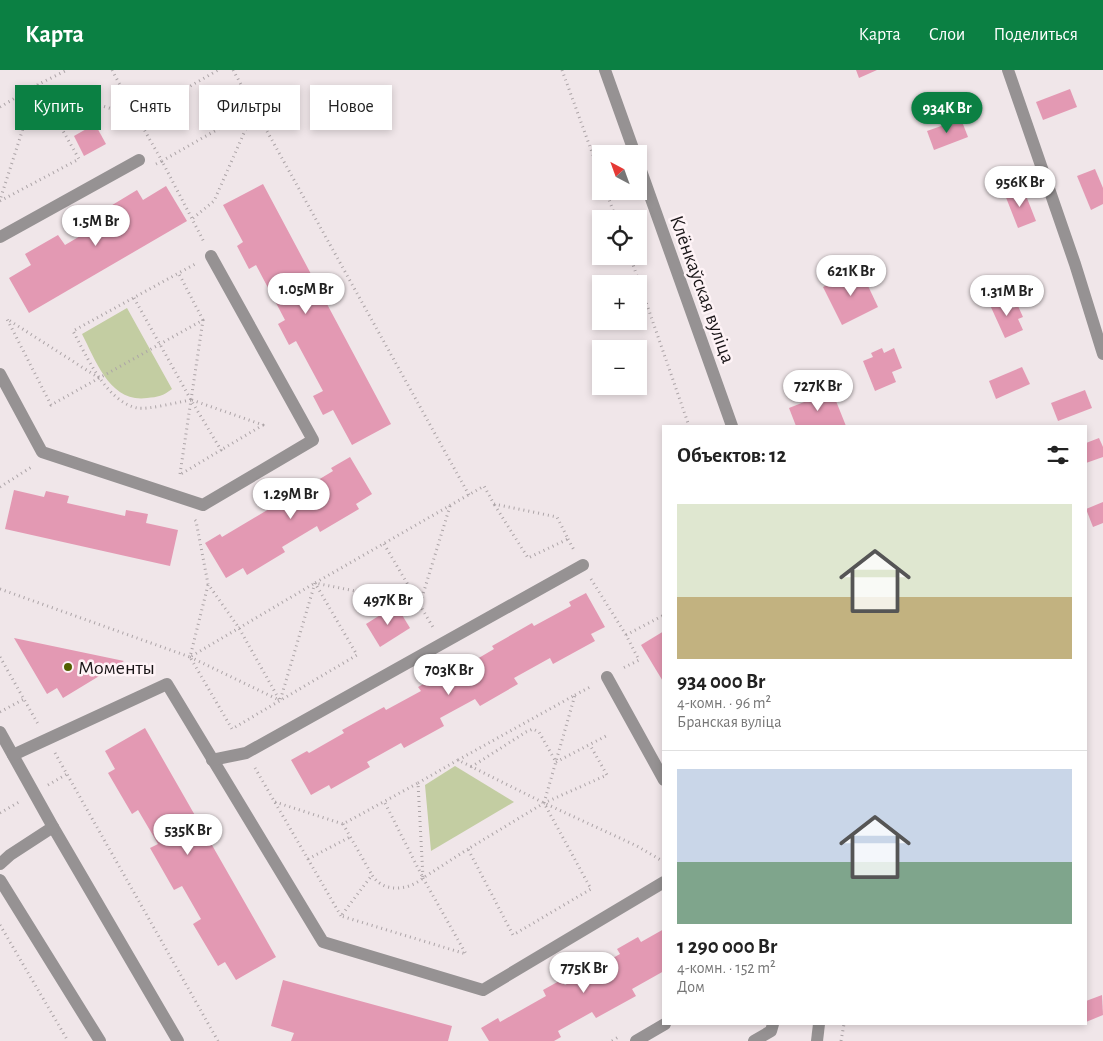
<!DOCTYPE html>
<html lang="ru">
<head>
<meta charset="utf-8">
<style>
	:root { --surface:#fff; --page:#f2f2f2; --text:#222; --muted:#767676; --line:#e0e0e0; --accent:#0b8043 }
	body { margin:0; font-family:"Alegreya Sans",sans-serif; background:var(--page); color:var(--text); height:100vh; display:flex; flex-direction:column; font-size:19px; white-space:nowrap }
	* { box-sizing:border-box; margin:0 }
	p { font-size:16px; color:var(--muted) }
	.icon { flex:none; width:28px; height:28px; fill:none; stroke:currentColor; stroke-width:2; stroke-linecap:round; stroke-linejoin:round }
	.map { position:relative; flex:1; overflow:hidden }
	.details { position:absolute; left:662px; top:355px; width:425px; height:600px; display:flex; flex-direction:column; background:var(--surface); border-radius:0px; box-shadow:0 2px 8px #0003 }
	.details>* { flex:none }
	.banner { position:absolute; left:15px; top:15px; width:475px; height:45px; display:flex; gap:10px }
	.needle { width:32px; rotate:319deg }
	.fabs { position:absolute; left:592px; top:75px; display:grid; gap:10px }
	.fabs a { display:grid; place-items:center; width:55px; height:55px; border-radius:0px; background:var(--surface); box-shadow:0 2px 8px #0003; font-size:25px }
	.price { position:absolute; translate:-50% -42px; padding:0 11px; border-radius:18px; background:#fff; color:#222; font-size:16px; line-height:32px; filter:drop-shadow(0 1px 2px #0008) }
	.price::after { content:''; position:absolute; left:50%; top:30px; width:15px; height:11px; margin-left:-8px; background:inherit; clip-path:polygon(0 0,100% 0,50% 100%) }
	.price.current { background:var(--accent); color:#fff }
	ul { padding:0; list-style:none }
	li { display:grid; align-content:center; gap:10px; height:265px; padding:0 15px }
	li+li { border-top:1px solid var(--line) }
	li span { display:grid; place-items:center; height:155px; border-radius:0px; color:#555 }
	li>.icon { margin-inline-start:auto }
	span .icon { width:90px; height:90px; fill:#fffc; stroke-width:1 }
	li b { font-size:21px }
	h2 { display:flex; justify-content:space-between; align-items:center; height:60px; padding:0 15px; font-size:21px }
	.chip { padding:0 18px; border-radius:0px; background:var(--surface); box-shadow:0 2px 8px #0003; font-size:18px; line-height:45px }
	.chip.current { background:var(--accent); color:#fff }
	header { display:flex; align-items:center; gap:30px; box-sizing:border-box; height:70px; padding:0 25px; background:var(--accent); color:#fff }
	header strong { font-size:24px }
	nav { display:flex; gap:28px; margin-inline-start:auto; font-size:18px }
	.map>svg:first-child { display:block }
</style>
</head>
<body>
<header>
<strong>Карта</strong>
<nav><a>Карта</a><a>Слои</a><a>Поделиться</a></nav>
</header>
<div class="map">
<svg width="1103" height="971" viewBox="0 0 1103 971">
	<rect width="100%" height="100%" fill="#f0e6e9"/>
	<g fill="#c3cda2">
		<path d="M 127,238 L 172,319 C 163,326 158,327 147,328 C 110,333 96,291 82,264 Z"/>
		<polygon points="455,696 514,732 431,781 425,715"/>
	</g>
	<g fill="#e399b3">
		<polygon points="856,0 877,0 859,8"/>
		<polygon points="1070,19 1077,37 1043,50 1036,32"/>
		<polygon points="961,49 968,67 934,80 927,61"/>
		<polygon points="95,54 106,74 84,86 74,66"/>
		<polygon points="1095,99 1103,118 1103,134 1091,140 1077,106"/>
		<polygon points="263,114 391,354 352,375 333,340 323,345 313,326 323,321 296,271 289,275 278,254 285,250 256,195 249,199 237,176 243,172 223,135"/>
		<polygon points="166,116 187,151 29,243 9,208 31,195 25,184 58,165 65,175 109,149 104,140 137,120 143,130"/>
		<polygon points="1023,118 1036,151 1018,158 1005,125"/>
		<polygon points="860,199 878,237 842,255 823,217"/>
		<polygon points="1008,227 1013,238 1018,236 1023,247 1018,249 1023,260 1005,268 990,235"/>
		<polygon points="882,278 884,283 894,278 902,298 892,302 896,312 875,321 863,291 873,287 871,283"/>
		<polygon points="1022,297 1030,314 996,329 989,311"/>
		<polygon points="1085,320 1092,338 1058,351 1051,333"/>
		<polygon points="832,321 846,356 796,356 789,338"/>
		<polygon points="1099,368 1103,377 1103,387 1086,393 1086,373"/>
		<polygon points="350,387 372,424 356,434 359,439 320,462 317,456 282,477 285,482 247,505 243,498 226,508 205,473 220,464 222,467 269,439 267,435 286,424 288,428 333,401 331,398"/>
		<polygon points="14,420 44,427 46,421 69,426 67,433 125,446 126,440 148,444 146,453 178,460 170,496 5,459"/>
		<polygon points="1103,432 1103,453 1093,457 1086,439"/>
		<polygon points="586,523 605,557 591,564 595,571 553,594 550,588 514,608 518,614 480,636 475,629 440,648 444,656 404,678 401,673 367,692 370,697 331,719 329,715 311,725 291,690 307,681 309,683 344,663 342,660 384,637 386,640 421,621 418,617 458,595 460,599 494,579 492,576 532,553 534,556 571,536 569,532"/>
		<polygon points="396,535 410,558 380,577 366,554"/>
		<polygon points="664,561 664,613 641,575"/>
		<polygon points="14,568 124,591 63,628 57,618 47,624"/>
		<polygon points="145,658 276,887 236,910 225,892 218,896 193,854 201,849 182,816 174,820 150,778 158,774 138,740 132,744 108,703 115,699 105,681"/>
		<polygon points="664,859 664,901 632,919 636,926 596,948 592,942 558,961 561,967 554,971 489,971 481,958 498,948 500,952 546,926 543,920 561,910 565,915 620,884 617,879 638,867 641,872"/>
		<polygon points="283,910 452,956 448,971 291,971 294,963 271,956"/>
		<polygon points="1102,925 1103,945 1086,952 1086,931"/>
	</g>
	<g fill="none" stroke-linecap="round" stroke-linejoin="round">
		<g stroke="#aca4a7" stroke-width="3" stroke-dasharray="1 4" stroke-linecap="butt">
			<polyline points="112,0 137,47 218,0"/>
			<polyline points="233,0 469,425"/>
			<polyline points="562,0 601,107"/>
			<polyline points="37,15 67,0"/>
			<polyline points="0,37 37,15 0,130"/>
			<polyline points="156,94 162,91 204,172"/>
			<polyline points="606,121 616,149"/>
			<polyline points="0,131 79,89 37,15 137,47 162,91 255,38 214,131 192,149"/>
			<polyline points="630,186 689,356"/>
			<polyline points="134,228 191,330 221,380 181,404"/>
			<polyline points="99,308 7,249 51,335 203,250 179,204"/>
			<polyline points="191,330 203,250"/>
			<polyline points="192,330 263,355 221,380"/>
			<path d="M 180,404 L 191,330 C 178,332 148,340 137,338 C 106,331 87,287 73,261 L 197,193"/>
			<polyline points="0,417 33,396"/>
			<polyline points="450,436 420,534 315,513 484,416 494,434 557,447 568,469 528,488 494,434"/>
			<polyline points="195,450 196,451 208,514 239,558 280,631 315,513 357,585 232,659 190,587 315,513"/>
			<polyline points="568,469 574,480"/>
			<polyline points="384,474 434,559"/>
			<polyline points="591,509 626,565 639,590 621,599"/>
			<polyline points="0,519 190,587 208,515"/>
			<polyline points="626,565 664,545"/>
			<polyline points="0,587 38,654"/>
			<polyline points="190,587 279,630"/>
			<polyline points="575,625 592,616"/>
			<polyline points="0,642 24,629"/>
			<polyline points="55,683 218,971"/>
			<polyline points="458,690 575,625 544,733 591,819 513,865 468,779 544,733 607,705 590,675"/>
			<polyline points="556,692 608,665"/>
			<polyline points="471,697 526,662 533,659 539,662 556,692"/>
			<polyline points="255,698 341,846"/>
			<polyline points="418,713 458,690 544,733 637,776 664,792"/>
			<polyline points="48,715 67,704"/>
			<polyline points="275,732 343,754 418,713 423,808 384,731"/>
			<polyline points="0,743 19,732"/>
			<polyline points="343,754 372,805"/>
			<polyline points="308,789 350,767"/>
			<path d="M 423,808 L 466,884 L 341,846 L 372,805 C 383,823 408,821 423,808 L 468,779"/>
			<polyline points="0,855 68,971"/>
			<polyline points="612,971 620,966"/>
			<polyline points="841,971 844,954"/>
		</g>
		<g stroke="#969293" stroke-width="12">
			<polyline points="605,0 635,84"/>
			<polyline points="1008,0 1075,194 1103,284"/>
			<polyline points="639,95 732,356"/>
			<polyline points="0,167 139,90"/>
			<polyline points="0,304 42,382 203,435 313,370 211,186"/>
			<polyline points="607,607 664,710"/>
			<polyline points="0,662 53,757 178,971"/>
			<polyline points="13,685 167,614 323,872 483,920 664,812"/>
			<polyline points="212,690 246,683 583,495"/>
			<polyline points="0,794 10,785 53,757"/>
			<polyline points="0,810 100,971"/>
			<polyline points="636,971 665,954"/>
			<polyline points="754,971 771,961 773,954"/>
			<polyline points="817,971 819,954"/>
		</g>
	</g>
	<circle fill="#525f00" stroke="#fef3f6" stroke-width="2" cx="68" cy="597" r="5"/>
	<g text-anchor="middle" stroke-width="5" stroke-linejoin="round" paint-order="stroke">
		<g font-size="20" fill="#191517" stroke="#fef3f6">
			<text transform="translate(703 219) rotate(70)" y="7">Клёнкаўская вуліца</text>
		</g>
		<g font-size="20" fill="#191517" stroke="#fef3f6" text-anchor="start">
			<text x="78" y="604">Моменты</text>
		</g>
	</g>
</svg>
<div class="fabs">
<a><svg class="needle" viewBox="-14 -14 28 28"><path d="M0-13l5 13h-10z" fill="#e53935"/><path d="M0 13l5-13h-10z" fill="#767676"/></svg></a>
<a><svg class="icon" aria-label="locate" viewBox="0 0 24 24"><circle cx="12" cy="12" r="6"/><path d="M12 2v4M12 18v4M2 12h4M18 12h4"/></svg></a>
<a>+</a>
<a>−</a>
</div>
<b class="price current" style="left:947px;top:64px">934K Br</b>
<b class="price" style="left:1020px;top:138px">956K Br</b>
<b class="price" style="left:96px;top:177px">1.5M Br</b>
<b class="price" style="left:851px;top:227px">621K Br</b>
<b class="price" style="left:306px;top:245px">1.05M Br</b>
<b class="price" style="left:1007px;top:247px">1.31M Br</b>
<b class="price" style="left:818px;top:342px">727K Br</b>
<b class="price" style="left:291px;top:450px">1.29M Br</b>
<b class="price" style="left:388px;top:556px">497K Br</b>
<b class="price" style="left:449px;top:626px">703K Br</b>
<b class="price" style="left:188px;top:786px">535K Br</b>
<b class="price" style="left:584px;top:924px">775K Br</b>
<div class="banner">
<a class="chip current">Купить</a>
<a class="chip">Снять</a>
<a class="chip">Фильтры</a>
<a class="chip">Новое</a>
</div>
<section class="details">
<h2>Объектов: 12<svg class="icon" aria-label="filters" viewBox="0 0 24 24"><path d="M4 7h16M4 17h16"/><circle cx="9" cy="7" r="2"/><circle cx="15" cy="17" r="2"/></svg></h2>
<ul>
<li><span style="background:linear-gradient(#dfe7d0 60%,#c2b280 0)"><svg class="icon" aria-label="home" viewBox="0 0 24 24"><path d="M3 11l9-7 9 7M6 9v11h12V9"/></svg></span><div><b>934 000 Br</b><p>4-комн. · 96 m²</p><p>Бранская вуліца</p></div></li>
<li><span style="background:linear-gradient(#c9d6e8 60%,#7fa58c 0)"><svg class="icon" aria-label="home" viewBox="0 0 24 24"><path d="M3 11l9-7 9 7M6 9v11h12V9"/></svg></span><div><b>1 290 000 Br</b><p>4-комн. · 152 m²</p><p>Дом</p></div></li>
</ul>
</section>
</div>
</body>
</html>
